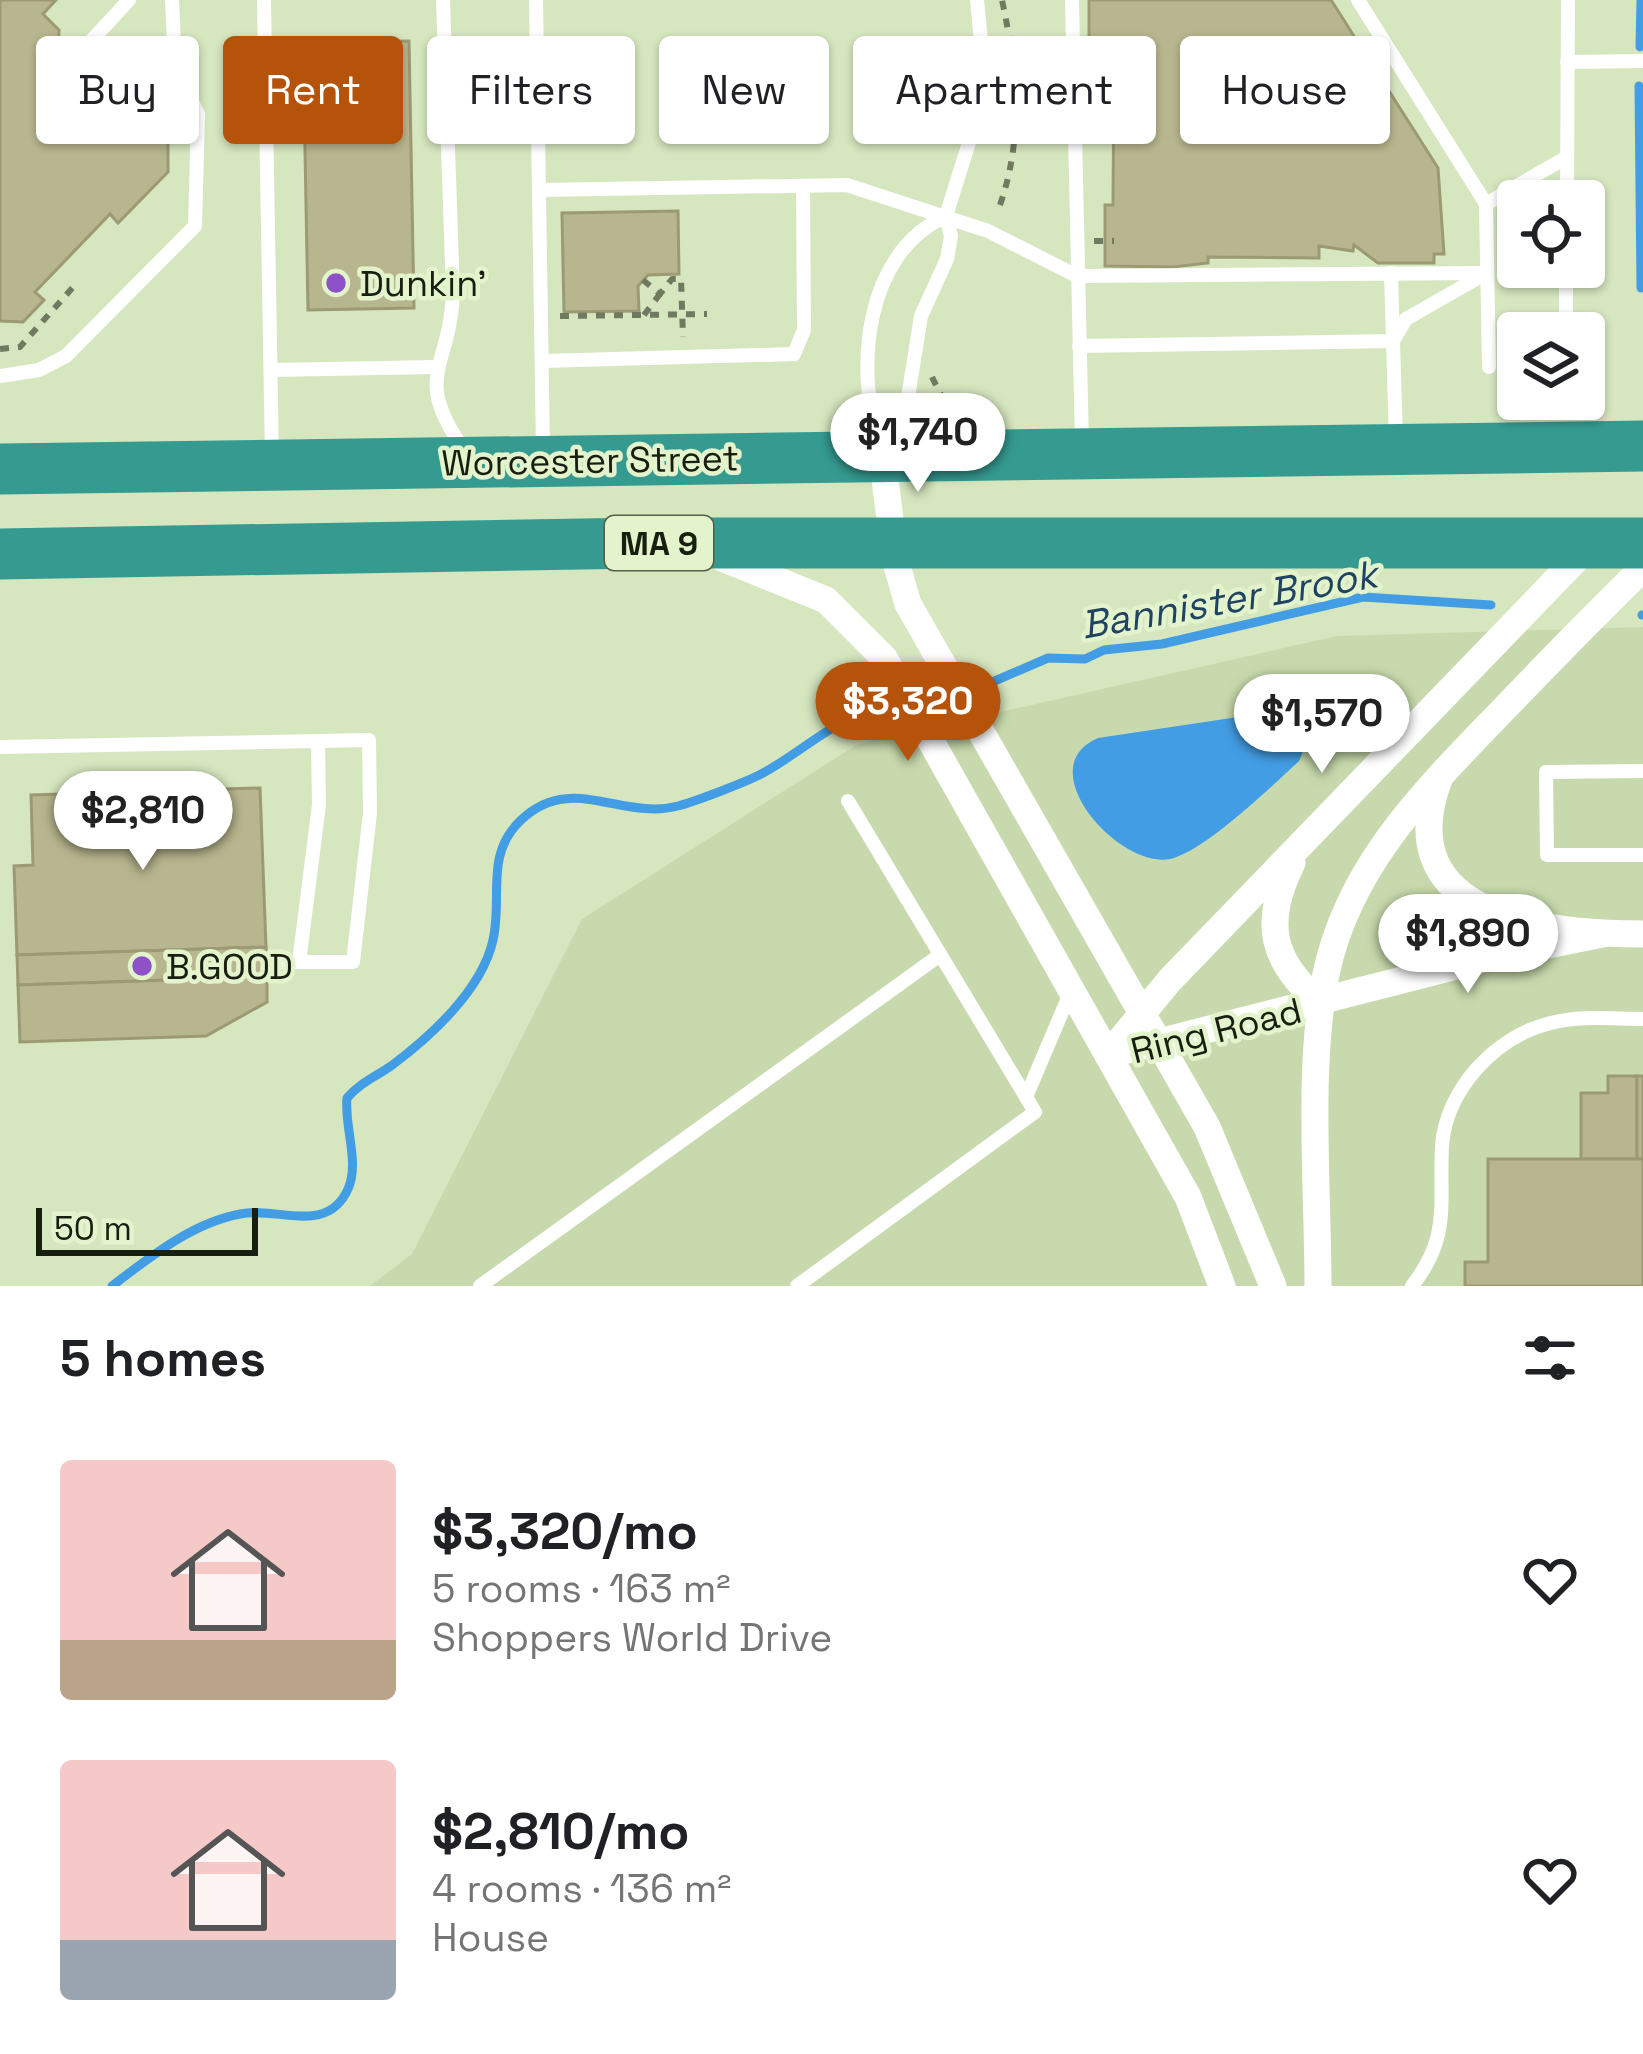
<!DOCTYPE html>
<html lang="en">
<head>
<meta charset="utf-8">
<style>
	:root { --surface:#fff; --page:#f2f2f2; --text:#202124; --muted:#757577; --accent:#b45309 }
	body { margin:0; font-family:"Space Grotesk",sans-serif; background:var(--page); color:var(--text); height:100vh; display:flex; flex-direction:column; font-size:45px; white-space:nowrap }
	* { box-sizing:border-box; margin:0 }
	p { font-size:39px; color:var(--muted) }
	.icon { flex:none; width:66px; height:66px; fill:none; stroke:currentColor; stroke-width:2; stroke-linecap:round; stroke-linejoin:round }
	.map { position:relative; height:1286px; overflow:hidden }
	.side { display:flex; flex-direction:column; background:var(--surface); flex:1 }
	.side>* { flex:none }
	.top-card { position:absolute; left:36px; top:36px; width:1572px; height:108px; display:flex; gap:24px }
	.buttons { position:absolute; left:1497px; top:180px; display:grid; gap:24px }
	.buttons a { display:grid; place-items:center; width:108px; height:108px; border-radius:12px; background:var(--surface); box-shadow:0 3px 9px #0004; font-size:60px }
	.scale { position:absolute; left:36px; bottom:30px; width:222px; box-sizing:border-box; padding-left:12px; border:6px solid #181e10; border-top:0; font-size:33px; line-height:42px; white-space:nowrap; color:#181e10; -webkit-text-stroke:9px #e3f3cc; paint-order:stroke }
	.price { position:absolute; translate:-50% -102px; padding:0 27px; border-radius:42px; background:#fff; color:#222; font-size:39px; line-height:78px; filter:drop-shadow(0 3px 6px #0008) }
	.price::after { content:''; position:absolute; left:50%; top:72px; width:36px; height:27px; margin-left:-18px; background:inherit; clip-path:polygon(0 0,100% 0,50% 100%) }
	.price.on { background:var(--accent); color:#fff }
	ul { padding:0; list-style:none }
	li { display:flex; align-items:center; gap:36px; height:300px; padding:0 60px }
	li span { display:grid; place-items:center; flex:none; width:336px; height:240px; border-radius:12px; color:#555 }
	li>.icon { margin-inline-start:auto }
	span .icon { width:144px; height:144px; fill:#fffc; stroke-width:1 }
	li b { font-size:51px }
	h2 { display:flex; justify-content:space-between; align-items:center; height:144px; padding:0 60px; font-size:51px }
	.pill { padding:0 42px; border-radius:12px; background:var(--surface); box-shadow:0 3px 9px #0004; font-size:42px; line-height:108px }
	.pill.on { background:var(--accent); color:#fff }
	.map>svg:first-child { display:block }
</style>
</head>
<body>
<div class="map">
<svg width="1643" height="1286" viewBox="0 0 1643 1286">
	<rect width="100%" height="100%" fill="#d6e6bf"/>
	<polygon fill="#c8daad" points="1643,627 1643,1286 370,1286 412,1254 582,919 858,744 1337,636"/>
	<path fill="#439de4" d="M 1258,714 L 1291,716 C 1307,731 1308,742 1299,761 C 1271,787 1209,847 1174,858 C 1123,874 1027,768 1098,738 Z"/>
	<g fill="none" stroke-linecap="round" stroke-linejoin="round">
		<g stroke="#439de4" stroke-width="9">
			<polyline points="1640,47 1641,0"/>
			<polyline points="1639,86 1641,288"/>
			<polyline points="1642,615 1643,615"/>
			<polyline points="983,686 1048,658 1085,659 1104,650 1162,644 1363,597 1491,605"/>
			<path d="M 112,1286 C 150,1257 192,1223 240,1214 C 277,1206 327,1236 348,1189 C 360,1162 344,1127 347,1098 C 360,1083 375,1077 391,1066 C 430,1037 482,990 493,940 C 503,897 484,855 521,820 C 571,772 622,821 678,806 C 696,801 747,782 763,773 C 800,753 831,722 872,710"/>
		</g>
	</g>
	<g fill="#b8b68e" stroke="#9b9a73" stroke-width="3">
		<polygon points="0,0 56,0 43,14 59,30 58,49 121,109 130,100 168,136 168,172 118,223 110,214 35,292 44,300 23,322 0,321"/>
		<polygon points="1089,0 1331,0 1438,168 1444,254 1434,254 1434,263 1378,263 1354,245 1353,251 1319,246 1319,258 1208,257 1208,263 1173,267 1105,266 1105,205 1113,205 1114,62 1089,62"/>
		<polygon points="409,41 414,308 308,310 303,43"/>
		<polygon points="678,211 679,274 648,275 638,286 639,311 564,312 562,213"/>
		<polygon points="260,788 266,947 17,955 14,866 33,865 31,795"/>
		<polygon points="266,947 267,977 18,985 17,955"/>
		<polygon points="267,977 267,1002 206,1036 20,1042 18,985"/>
		<polygon points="1608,1076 1637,1076 1637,1159 1581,1159 1581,1093 1608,1093"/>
		<rect x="1637" y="1076" width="6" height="83"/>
		<polygon points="1488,1159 1643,1159 1643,1286 1465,1286 1465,1262 1488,1262"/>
	</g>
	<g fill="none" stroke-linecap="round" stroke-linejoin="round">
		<g stroke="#6f7a60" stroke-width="6" stroke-dasharray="9 9" stroke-linecap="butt">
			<polyline points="1035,54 1057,54"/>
			<path d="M 1000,205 C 1024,136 1017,70 1002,0"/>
			<polyline points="1094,241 1114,241"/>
			<polyline points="643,280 660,294 672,279 681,279 683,337"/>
			<polyline points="644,315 660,294"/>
			<polyline points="560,316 707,314"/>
			<polyline points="0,349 20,347 74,286"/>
			<polyline points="932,377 944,401"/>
		</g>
		<g stroke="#fff" stroke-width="14">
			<polyline points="264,0 272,457"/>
			<path d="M 443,0 L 453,294 C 450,369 411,376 465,451"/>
			<polyline points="536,0 543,450"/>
			<polyline points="1072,0 1082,445"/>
			<polyline points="1358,0 1486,204 1489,367"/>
			<polyline points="91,41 129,0"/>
			<polyline points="1567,62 1643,61"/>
			<polyline points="539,190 847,185 988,231 1077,276 1487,273"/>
			<polyline points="1567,201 1568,0"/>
			<polyline points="1486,204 1567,157"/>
			<polyline points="1391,273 1396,442"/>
			<polyline points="1566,333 1566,267"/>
			<polyline points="1079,346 1393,341 1406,319 1483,275"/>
			<polyline points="542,361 794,354 804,330 803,186"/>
			<polyline points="271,370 435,367"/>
			<polyline points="0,376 39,370 66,356 195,226 198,114 175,67 172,0"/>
			<path d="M 879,444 C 855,369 864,253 946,216"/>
			<polyline points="891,444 905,416 921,316 947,259 951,236 946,216 978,114 984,72 977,0"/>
			<polyline points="0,747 369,740 370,813 353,962 273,962"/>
			<polyline points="1643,771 1546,772 1547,855 1643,855"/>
			<polyline points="299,962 319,805 318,741"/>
			<polyline points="1026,1097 1071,991"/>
			<polyline points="480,1286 940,955"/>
			<polyline points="797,1286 1035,1112 848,801"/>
			<path d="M 1412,1286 C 1451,1236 1439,1205 1442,1146 C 1446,1090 1495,1036 1551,1023 C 1580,1015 1613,1019 1643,1019"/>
		</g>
		<g stroke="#fff" stroke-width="27">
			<polyline points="882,455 895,559 908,604 1207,1127 1273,1286"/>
			<polyline points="722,558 826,600 884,658 1188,1197 1222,1286"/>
			<path d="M 1439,779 C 1387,918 1548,934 1643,934"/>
			<path d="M 1292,863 C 1262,923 1271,962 1322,1004"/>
			<polyline points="1108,1055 1170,980 1591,544"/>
			<polyline points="1108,1055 1504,954 1602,934"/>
			<path d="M 1318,1286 C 1318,1191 1307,1066 1326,974 C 1349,864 1427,789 1501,712 C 1548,663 1595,615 1643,568"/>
		</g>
		<g stroke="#359b91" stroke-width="51">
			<polyline points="0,469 1643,446"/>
			<polyline points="0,554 642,543 1643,543"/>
		</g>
	</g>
	<g fill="#8f51c7" stroke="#e3f3cc" stroke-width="4.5">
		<circle cx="336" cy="283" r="12"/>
		<circle cx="142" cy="966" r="12"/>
	</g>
	<g text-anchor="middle" stroke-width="9" stroke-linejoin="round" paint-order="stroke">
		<rect fill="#e3f3cc" stroke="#555e48" stroke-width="3" x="605" y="516" width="108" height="54" rx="9"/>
		<g font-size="33" font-weight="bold" fill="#181e10">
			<text x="659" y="555">MA 9</text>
		</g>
		<g font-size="36" fill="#181e10" stroke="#e3f3cc" text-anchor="start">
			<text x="360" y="296">Dunkin'</text>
			<text x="166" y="979">B.GOOD</text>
		</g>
		<g font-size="36" fill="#181e10" stroke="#e3f3cc">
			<text transform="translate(590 460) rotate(-1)" y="13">Worcester Street</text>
			<text transform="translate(1216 1030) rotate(-14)" y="13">Ring Road</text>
		</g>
		<g font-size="39" font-style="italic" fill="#1f4361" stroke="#e3f3cc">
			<text transform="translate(1229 599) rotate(-10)" y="14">Bannister Brook</text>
		</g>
	</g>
</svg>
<div class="buttons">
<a><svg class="icon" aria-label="locate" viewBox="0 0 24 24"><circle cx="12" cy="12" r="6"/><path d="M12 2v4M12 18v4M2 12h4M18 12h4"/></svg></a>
<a><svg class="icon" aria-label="layers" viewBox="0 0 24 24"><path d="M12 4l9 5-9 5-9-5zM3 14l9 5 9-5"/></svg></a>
</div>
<div class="scale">50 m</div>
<b class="price" style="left:918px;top:495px">$1,740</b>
<b class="price on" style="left:908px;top:764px">$3,320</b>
<b class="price" style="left:1322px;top:776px">$1,570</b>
<b class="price" style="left:143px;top:873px">$2,810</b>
<b class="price" style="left:1468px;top:996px">$1,890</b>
<div class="top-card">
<a class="pill">Buy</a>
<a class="pill on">Rent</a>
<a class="pill">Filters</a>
<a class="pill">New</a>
<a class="pill">Apartment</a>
<a class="pill">House</a>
</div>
</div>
<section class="side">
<h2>5 homes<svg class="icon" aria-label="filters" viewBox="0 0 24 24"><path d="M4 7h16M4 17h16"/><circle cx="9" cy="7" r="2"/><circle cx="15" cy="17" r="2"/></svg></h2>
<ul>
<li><span style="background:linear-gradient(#f6c9c9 75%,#b9a48a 0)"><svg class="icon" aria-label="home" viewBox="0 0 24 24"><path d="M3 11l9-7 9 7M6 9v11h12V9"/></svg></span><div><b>$3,320/mo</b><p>5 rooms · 163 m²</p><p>Shoppers World Drive</p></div><svg class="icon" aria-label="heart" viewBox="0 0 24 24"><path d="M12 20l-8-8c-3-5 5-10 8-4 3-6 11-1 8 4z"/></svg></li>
<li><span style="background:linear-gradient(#f6c9c9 75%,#9aa5b1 0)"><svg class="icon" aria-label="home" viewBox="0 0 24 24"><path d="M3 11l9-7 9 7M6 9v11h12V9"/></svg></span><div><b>$2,810/mo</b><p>4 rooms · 136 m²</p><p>House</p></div><svg class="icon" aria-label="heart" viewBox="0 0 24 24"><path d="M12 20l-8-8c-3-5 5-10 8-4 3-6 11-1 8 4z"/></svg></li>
</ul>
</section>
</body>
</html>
